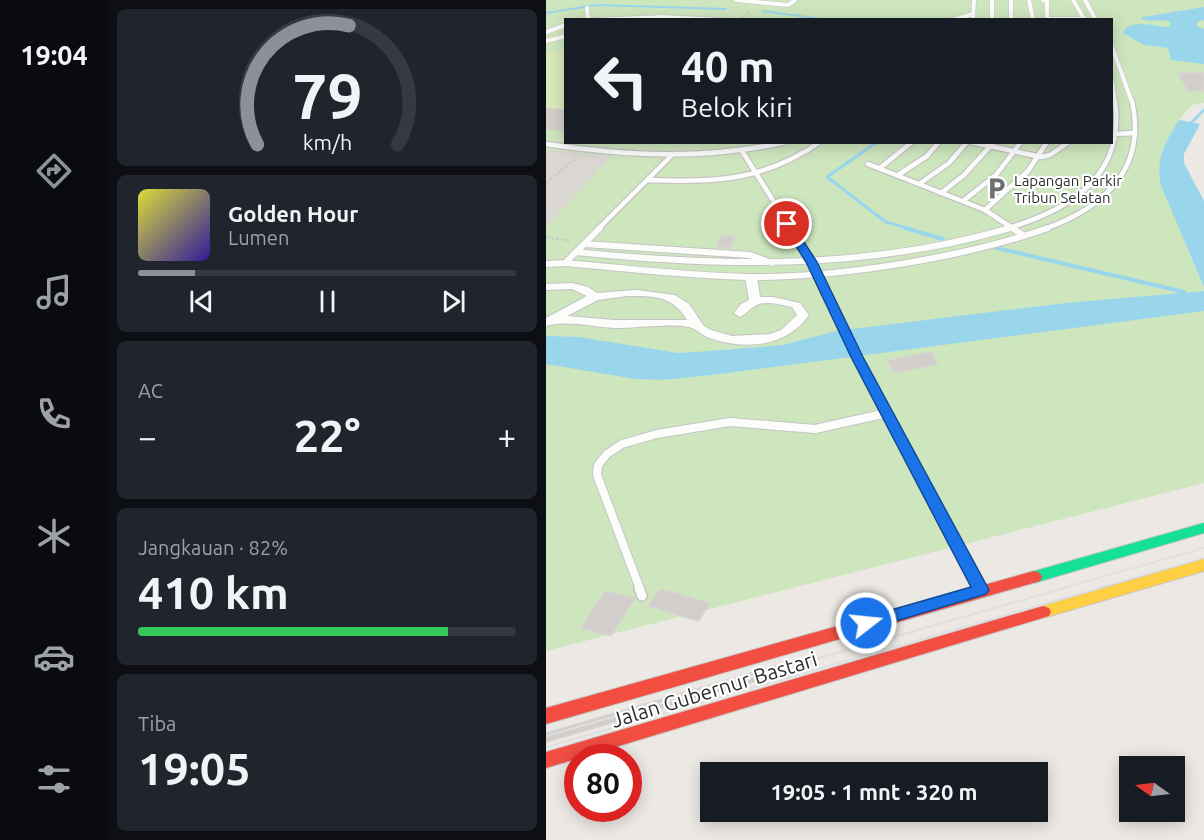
<!DOCTYPE html>
<html lang="id">
<head>
<meta charset="utf-8">
<style>
	body { margin:0; font-family:Ubuntu,sans-serif; background:#20242c; color:#f1f3f6; height:100vh; display:flex; flex-direction:column; font-size:22px; white-space:nowrap }
	* { box-sizing:border-box; margin:0 }
	p { font-size:20px; color:#9ea1a6 }
	.icon { flex:none; width:33px; height:33px; fill:none; stroke:currentColor; stroke-width:2; stroke-linecap:round; stroke-linejoin:round }
	.map { position:relative; flex:1; overflow:hidden }
	.panel { display:flex; flex-direction:column; gap:9px; padding:9px; background:#0d0f14; width:438px }
	.panel>* { flex:none }
	.hud { position:absolute; left:18px; top:18px; width:549px; height:126px; border-radius:0px; box-shadow:0 3px 15px #0003; background:#171b24; color:#f1f3f6; overflow:hidden }
	.needle { width:39px; rotate:284deg }
	.buttons { position:absolute; left:573px; top:756px; display:grid; gap:12px }
	.buttons a { display:grid; place-items:center; width:66px; height:66px; border-radius:0px; background:#171b24; box-shadow:0 3px 15px #0003; font-size:30px }
	.speed { position:absolute; left:18px; top:744px; display:flex; gap:12px; font-size:30px; font-weight:700; text-align:center }
	.speed>* { display:grid; place-content:center; width:78px; height:78px; border-radius:50%; background:#171b24; box-shadow:0 3px 15px #0003; line-height:1 }
	.speed .limit { border:9px solid #d22; background:#fff; color:#111 }
	.pin { position:absolute; display:grid; place-items:center; width:51px; height:51px; color:#fff; margin:-26px; border:3px solid #fff; border-radius:50%; box-shadow:0 2px 6px #0007 }
	.me { position:absolute; width:66px; margin:-33px; rotate:74deg; stroke-linejoin:round; filter:drop-shadow(0 0 4px #0008) }
	.turn { display:flex; align-items:center; gap:21px; height:126px; padding:0 18px; font-size:27px }
	.turn .icon { width:78px; height:78px; stroke-width:2.5 }
	.turn b { display:block; font-size:42px; line-height:51px }
	.big { font-size:45px; font-weight:600; line-height:1.1 }
	.panel .widget { flex:1; display:flex; flex-direction:column; justify-content:center; gap:9px; min-width:0; padding:0 21px; border-radius:9px; background:#20242c }
	.panel .dial { align-items:center; gap:0 }
	.dial svg { height:156px; overflow:visible; fill:none; stroke:#363941; stroke-width:7; stroke-linecap:round; text-anchor:middle }
	.dial text { fill:#f1f3f6; stroke:none }
	.song { display:flex; align-items:center; gap:18px }
	.cover { width:72px; height:72px; border-radius:9px; background:linear-gradient(135deg,hsl(60 70% 55%),hsl(250 70% 35%)) }
	.played { height:6px; border-radius:3px; background:linear-gradient(90deg,#8c9099 15%,#363941 15%) }
	.keys { display:flex; justify-content:space-around; direction:ltr }
	.heat { display:flex; justify-content:space-between; align-items:center; font-size:33px; direction:ltr }
	.charge { height:9px; border-radius:4px; background:linear-gradient(90deg,#34c759 82%,#363941 0) }
	.trip { position:absolute; left:154px; top:762px; width:348px; height:60px; border-radius:0px; background:#171b24; box-shadow:0 3px 15px #0003; font-weight:600; line-height:60px; text-align:center }
	main { display:flex; flex:1; min-height:0 }
	.dock { display:flex; flex-direction:column; width:108px; justify-content:space-around; align-items:center; background:#090b0e; color:#9ea1a6 }
	.dock .icon { width:42px; height:42px }
	.dock .on { color:#8c9099 }
	.dock b { font-size:27px; color:#f1f3f6 }
	.map>svg:first-child { display:block }
</style>
</head>
<body>
<main>
<nav class="dock">
<b>19:04</b>
<svg class="icon on" aria-label="directions" viewBox="0 0 24 24"><path d="M12 3l9 9-9 9-9-9zM9 14v-3h6M13 9l2 2-2 2"/></svg>
<svg class="icon" aria-label="music" viewBox="0 0 24 24"><path d="M9 18V5l10-2v13"/><circle cx="6" cy="18" r="3"/><circle cx="16" cy="16" r="3"/></svg>
<svg class="icon" aria-label="phone" viewBox="0 0 24 24"><path d="M5 4h4l2 5-3 2q2 4 5 5l2-3 5 2v4C11 20 4 13 5 4z"/></svg>
<svg class="icon" aria-label="climate" viewBox="0 0 24 24"><path d="M12 3v18M4 7l16 10M4 17L20 7"/></svg>
<svg class="icon" aria-label="car" viewBox="0 0 24 24"><path d="M5 17H2v-5l4-1 3-4h7l3 4 3 1v5h-3M9 17h6M6 11h13"/><circle cx="7" cy="17" r="2"/><circle cx="17" cy="17" r="2"/></svg>
<svg class="icon" aria-label="filters" viewBox="0 0 24 24"><path d="M4 7h16M4 17h16"/><circle cx="9" cy="7" r="2"/><circle cx="15" cy="17" r="2"/></svg>
</nav>
<section class="panel">
<div class="widget dial"><svg viewBox="0 0 100 80">
<path d="M14 69A42 42 0 1 1 86 69"/>
<path d="M14 69A42 42 0 0 1 61 8" stroke="#8c9099"/>
<text x="50" y="56" font-size="32" font-weight="700">79</text>
<text x="50" y="72" font-size="11">km/h</text>
</svg></div>
<div class="widget">
<div class="song"><i class="cover"></i><div><b>Golden Hour</b><p>Lumen</p></div></div>
<div class="played"></div>
<div class="keys"><svg class="icon" aria-label="previous" viewBox="0 0 24 24"><path d="M18 5L8 12l10 7zM5 5v14"/></svg><svg class="icon" aria-label="pause" viewBox="0 0 24 24"><path d="M8 5v14M16 5v14"/></svg><svg class="icon" aria-label="next" viewBox="0 0 24 24"><path d="M6 5l10 7-10 7zM19 5v14"/></svg></div>
</div>
<div class="widget"><p>AC</p>
<div class="heat"><a>−</a><b class="big">22°</b><a>+</a></div>
</div>
<div class="widget"><p>Jangkauan · 82%</p><b class="big">410 km</b><div class="charge"></div></div>
<div class="widget"><p>Tiba</p><b class="big">19:05</b></div>
</section>
<div class="map">
<svg width="658" height="840" viewBox="0 0 658 840">
	<rect width="100%" height="100%" fill="#ece8e4"/>
	<path fill="#cee6be" fill-rule="evenodd" d="M0,0h658v103l-12,2 -13,15 -18,66 43,101v196l-658,168zM20,20h546v122h-546z"/>
	<path fill="#d9eabb" d="M19,49v82l-19,-2v-75z"/>
	<path fill="#dad6d2" d="M4,150l61,6 -65,72v-75z"/>
	<path fill="#99d6ec" d="M658,7v13l-7,2v4l7,3v35l-33,-4 -3,-12 -24,-3 -21,-12c6,-16 34,-6 46,-6l2,-4c-8,-6 -20,0 -30,-4l2,-2z
		M633,120l21,4 -16,30v9l20,38v86l-43,-101c-6,-27 4,-43 18,-66z
		M658,291v20l-492,64 -50,5 -27,-1 -89,-15v-28l33,1 99,16 32,-2 73,-6 53,-14 230,-28z"/>
	<g fill="none" stroke-linecap="round" stroke-linejoin="round">
		<path stroke="#99d6ec" stroke-width="2" d="M217,11l65,9
			M0,13l51,-8 129,4"/>
		<path stroke="#99d6ec" stroke-width="3" d="M642,126l16,-16
			M331,142l-50,35 59,45 24,7"/>
		<path stroke="#99d6ec" stroke-width="4" d="M359,228l38,11
			M451,248l187,44"/>
	</g>
	<path fill="#d1cecb" stroke="#d7d4d0" stroke-width="1.5" d="M632,73h26v18h-16z
		M0,108l20,2v21l-20,-2z
		M175,236h14l-5,12 -14,-1z
		M385,352l7,12 -43,9 -8,-12z
		M114,589l50,14 -11,18 -51,-15z
		M59,591l30,7 -24,38 -30,-8z
		M242,662l3,9 -245,71v-9z"/>
	<g fill="none" stroke-linecap="round" stroke-linejoin="round">
		<defs>
			<path id="lane-far4" d="M190,0l52,5 7,-5
				M446,0v20
				M465,0v20
				M483,0l4,20
				M497,0l4,1v19
				M527,0l12,20
				M539,0l11,20
				M41,8l1,12
				M501,19h38
				M47,20l69,-3 61,3
				M407,20l20,-6
				M427,20l1,-20
				M0,32l20,-7
				M0,41l20,-5
				M566,47l20,55
				M566,82l3,20"/>
			<path id="lane-far3" d="M566,134l22,-1
				M425,142l70,15 9,-2 19,-13
				M0,144c81,12 159,16 240,-2
				M196,151l49,78
				M322,164l117,46 43,-39 19,-29
				M334,168l32,-26
				M352,175l29,-19 12,-14
				M101,180c66,3 117,1 173,-38
				M373,184l30,-21 18,-21
				M395,193l23,-18 30,-33
				M417,201l33,-26 25,-33
				M439,210l29,19
				M52,229l73,-73
				M459,229c65,-19 120,-52 110,-128
				M498,229c60,-21 103,-60 88,-128"/>
			<path id="lane-far2" d="M244,228l21,34 63,127
				M466,228l11,7
				M39,244l165,11 22,8
				M30,252c146,15 292,18 434,-24
				M19,263l35,-35
				M0,264l19,-1c61,5 121,13 182,14 90,1 216,-19 301,-49"/>
			<path id="lane-far1" d="M327,387l107,202
				M94,589l-43,-114 1,-10 9,-11 15,-10 35,-10 73,-12 85,7 72,-16"/>
			<path id="lane" d="M93,588l3,8"/>
			<path id="street" d="M205,274l6,3 3,20h13l27,6 9,12c-23,33 -65,35 -100,23 -7,-3 -14,-10 -20,-11 -24,-4 -50,1 -74,1 -23,-1 -47,-8 -69,-2v-8l41,-22 -15,-7 -26,1v-6l26,-1 16,4 9,6 39,-3 39,5 14,9 15,22 7,4 21,6 38,-2 11,-4 16,-15 -5,-8c-13,-3 -29,-8 -40,1 -5,3 -6,6 -12,9l-6,-4 7,-9 8,-4 -4,-23zM81,296c26,0 45,-1 60,24h-73l-47,-4 31,-16z"/>
			<path id="fast" d="M658,523v10l-170,50 -6,-2 -2,-4 2,-4z"/>
			<path id="slow" d="M658,559v12l-161,47 -6,-2 -2,-4 2,-4 6,-2z"/>
			<path id="jam" d="M488,571l6,2 2,4 -2,4 -494,143v-16z
				M497,606l6,2 2,4 -2,4 -503,152v-16z"/>
		</defs>
		<use href="#lane-far4" stroke="#c5c4c5" stroke-width="5"/>
		<use href="#lane-far3" stroke="#c5c4c5" stroke-width="7"/>
		<use href="#lane-far2" stroke="#c5c4c5" stroke-width="8"/>
		<use href="#lane-far1" stroke="#c5c4c5" stroke-width="10"/>
		<use href="#lane" stroke="#c5c4c5" stroke-width="12"/>
		<use href="#street" stroke="#c5c4c5" stroke-width="2"/>
		<use href="#fast" stroke="#c6c5c4" stroke-width="2"/>
		<use href="#slow" stroke="#c6c5c4" stroke-width="2"/>
		<use href="#jam" stroke="#c6c5c4" stroke-width="2"/>
		<path stroke="#c9c9c8" stroke-width="1.5" stroke-dasharray="2 1.5" stroke-linecap="butt" d="M194,20l10,-9"/>
		<path stroke="#c9c9c8" stroke-width="2" stroke-dasharray="3 2" stroke-linecap="butt" d="M0,183l29,-24
			M0,237l25,4"/>
		<use href="#lane-far4" stroke="#fcfcfb" stroke-width="4"/>
		<use href="#lane-far3" stroke="#fcfcfb" stroke-width="4.5"/>
		<use href="#lane-far2" stroke="#fcfcfb" stroke-width="6"/>
		<use href="#lane-far1" stroke="#fcfcfb" stroke-width="8"/>
		<use href="#lane" stroke="#fcfcfb" stroke-width="9"/>
		<use href="#street" fill="#fcfcfb" fill-rule="evenodd"/>
		<use href="#fast" fill="#16e098" fill-rule="evenodd"/>
		<use href="#slow" fill="#ffcf43" fill-rule="evenodd"/>
		<use href="#jam" fill="#f24e42" fill-rule="evenodd"/>
		<path stroke="#dfdfe1" stroke-width="1.5" d="M513,589l145,-41
			M549,589l109,-31"/>
		<path stroke="#dfdfe1" stroke-width="2" d="M0,736l519,-148
			M0,747l554,-159"/>
	</g>
	<path fill="#1a73e8" stroke="#114b97" stroke-width="1.5" d="M241,221l4,1 26,40 46,95 126,233 -3,4 -120,36 -6,-2 -2,-5 2,-4 111,-32 -120,-230 -45,-95 -24,-38z"/>
	<defs>
		<symbol id="parking-bare" viewBox="-9 -9 18 18"><path d="M-3.5-5.5H1a3.5 3.5 0 0 1 0 7H-1V5.5H-3.5ZM-1-3.4V-.6H.8a1.4 1.4 0 0 0 0-2.8Z" fill="#706f6e" stroke="#fff" stroke-width="2.5" paint-order="stroke"/></symbol>
	</defs>
	<g fill-rule="evenodd">
		<use href="#parking-bare" x="434" y="172" width="33" height="33"/>
	</g>
	<g text-anchor="middle" dominant-baseline="central" stroke-width="4.5" stroke-linejoin="round" paint-order="stroke">
		<g font-size="15" fill="#2e2e2e" stroke="#fff" text-anchor="start">
			<text x="468" y="180">Lapangan Parkir<tspan x="468" dy="17">Tribun Selatan</tspan></text>
		</g>
		<g font-size="21" fill="#2e2e2e" stroke="#fff">
			<text transform="translate(168 689) rotate(-17)">Jalan Gubernur Bastari</text>
		</g>
	</g>
</svg>
<div class="buttons">
<a><svg class="needle" viewBox="-14 -14 28 28"><path d="M0-13l5 13h-10z" fill="#e53935"/><path d="M0 13l5-13h-10z" fill="#9ea1a6"/></svg></a>
</div>
<div class="speed"><div class="limit">80</div></div>
<div class="pin" style="left:241px;top:224px;background:#d93025"><svg class="icon" aria-label="arrive" viewBox="0 0 24 24"><path d="M6 21V4h12l-3 4 3 4H6"/></svg></div>
<svg class="me" style="left:320px;top:623px" viewBox="-20 -20 40 40"><circle r="17" fill="#1a73e8" stroke="#fff" stroke-width="3"/><path d="M0-11L8 9 0 5-8 9z" fill="#fff"/></svg>
<div class="trip">19:05 · 1 mnt · 320 m</div>
<div class="hud">
<div class="turn"><svg class="icon" aria-label="left" viewBox="0 0 24 24"><path d="M17 20v-9H6M10 6l-5 5 5 5"/></svg><div><b>40 m</b>Belok kiri</div></div>
</div>
</div>
</main>
</body>
</html>
